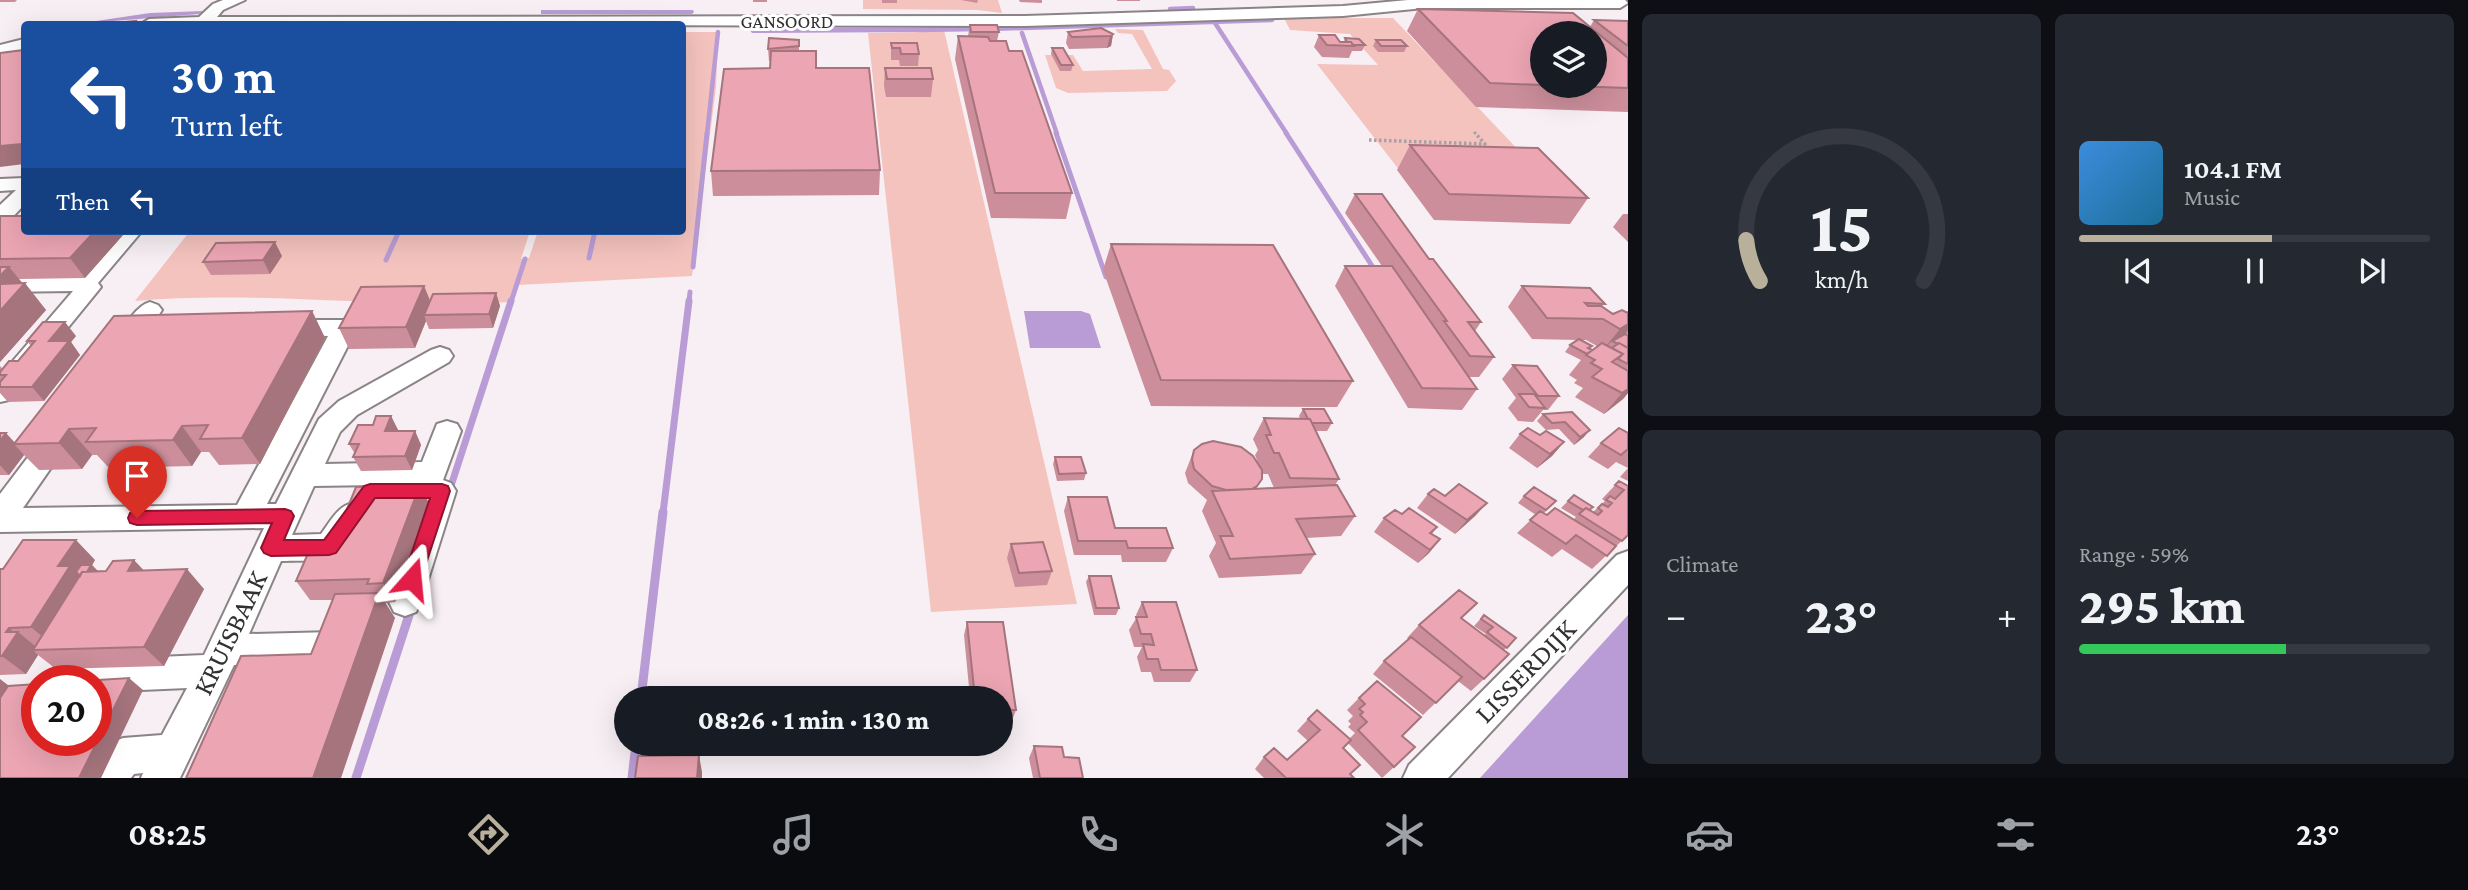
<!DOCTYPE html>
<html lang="en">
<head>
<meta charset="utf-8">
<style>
	body { margin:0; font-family:"Crimson Pro",serif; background:#242831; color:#f1f3f6; height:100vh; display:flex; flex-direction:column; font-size:26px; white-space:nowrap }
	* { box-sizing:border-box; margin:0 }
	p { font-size:23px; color:#9ea1a6 }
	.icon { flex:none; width:38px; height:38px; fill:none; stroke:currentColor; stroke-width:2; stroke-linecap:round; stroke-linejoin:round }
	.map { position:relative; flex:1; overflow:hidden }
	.sheet { display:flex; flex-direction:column; gap:14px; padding:14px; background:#0d0f14; width:840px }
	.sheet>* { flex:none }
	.banner { position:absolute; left:21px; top:21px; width:665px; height:214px; border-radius:7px; box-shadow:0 7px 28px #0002; background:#1a4fa0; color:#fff; overflow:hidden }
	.buttons { position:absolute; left:1530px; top:21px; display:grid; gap:14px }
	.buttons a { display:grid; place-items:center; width:77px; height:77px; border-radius:50%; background:#171b24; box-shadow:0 7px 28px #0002; font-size:35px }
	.speed { position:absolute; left:21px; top:665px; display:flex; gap:14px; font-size:35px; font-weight:700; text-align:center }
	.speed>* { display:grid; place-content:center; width:91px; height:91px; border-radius:50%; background:#171b24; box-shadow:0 7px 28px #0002; line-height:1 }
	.speed .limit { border:10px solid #d22; background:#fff; color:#111 }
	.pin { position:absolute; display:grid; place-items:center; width:60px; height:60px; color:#fff; margin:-72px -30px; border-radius:50% 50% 50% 0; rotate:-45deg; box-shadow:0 0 7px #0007 }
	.pin .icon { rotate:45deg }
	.me { position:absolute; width:77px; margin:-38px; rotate:18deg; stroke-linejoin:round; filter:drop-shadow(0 0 5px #0008) }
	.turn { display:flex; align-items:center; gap:24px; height:147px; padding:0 35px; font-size:32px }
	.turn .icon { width:91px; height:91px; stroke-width:2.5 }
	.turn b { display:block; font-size:49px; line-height:60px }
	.then { display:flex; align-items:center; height:66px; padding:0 35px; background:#0003; gap:14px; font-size:26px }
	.big { font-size:52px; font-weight:800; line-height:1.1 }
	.sheet .widget { flex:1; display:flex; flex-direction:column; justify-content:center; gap:10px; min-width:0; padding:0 24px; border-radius:10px; background:#242831 }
	.sheet .dial { align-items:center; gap:0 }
	.dial svg { height:182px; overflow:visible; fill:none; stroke:#363941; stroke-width:7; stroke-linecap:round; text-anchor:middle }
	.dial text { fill:#f1f3f6; stroke:none }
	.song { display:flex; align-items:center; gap:21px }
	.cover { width:84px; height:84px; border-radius:10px; background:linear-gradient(135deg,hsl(210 70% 55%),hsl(200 70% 35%)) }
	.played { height:7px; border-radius:4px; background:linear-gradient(90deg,#b9b09c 55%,#363941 55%) }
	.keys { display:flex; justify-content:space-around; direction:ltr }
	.heat { display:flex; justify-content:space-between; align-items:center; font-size:38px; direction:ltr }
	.charge { height:10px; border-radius:5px; background:linear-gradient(90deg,#34c759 59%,#363941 0) }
	.sheet .tiles { flex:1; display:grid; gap:14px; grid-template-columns:repeat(2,1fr) }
	.trip { position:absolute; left:614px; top:686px; width:399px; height:70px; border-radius:35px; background:#171b24; box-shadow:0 7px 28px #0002; font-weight:800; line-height:70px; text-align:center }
	.tab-bar { display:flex; height:112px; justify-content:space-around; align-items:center; background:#090b0e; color:#9ea1a6 }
	.tab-bar .icon { width:49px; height:49px }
	.tab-bar .current { color:#b9b09c }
	.tab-bar b { font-size:32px; color:#f1f3f6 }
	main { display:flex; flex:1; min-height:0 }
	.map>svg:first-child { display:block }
</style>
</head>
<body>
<main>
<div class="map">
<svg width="1628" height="778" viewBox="0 0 1628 778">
	<rect width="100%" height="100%" fill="#f7eff3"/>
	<path fill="#f4c3be" d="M863,0h135l4,13 -24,-3 -115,-1z
		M1284,18h109l150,158 -143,-5 -83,-107 61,1 -28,-31 -60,-4z
		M1115,29l28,1 20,39 6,1 7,11 -9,10 -99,2 -12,-5 -11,-33h28l10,16 69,-2 -20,-35 -14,-1z
		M919,30h25l133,574 -146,8 -63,-579 51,-1z
		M683,32h35l-2,55 -24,189 -175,9 -6,17c-125,7 -251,-12 -376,-1l55,-70h340l-9,28 8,-1 9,-27h144z"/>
	<path fill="#b99cd5" d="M541,10h152l1,2 -2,2h-151z
		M203,11l-4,3 -123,10 74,-11z
		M753,28h165l1,4 -167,1 -2,-3z
		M1024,311h57l9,3 11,34h-71z
		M1628,615v163h-148z"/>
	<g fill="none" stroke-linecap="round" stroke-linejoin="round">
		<path stroke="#b99cd5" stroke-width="4.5" d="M1170,9l23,-1
			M1215,23l72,111
			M990,29l282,-9
			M919,30l59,-1
			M1022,33l35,101
			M707,134l11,-102"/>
		<path stroke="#b99cd5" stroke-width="5" d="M1056,133l50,144
			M1286,133l90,139
			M589,258l6,-27
			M386,260l13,-29
			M693,267l14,-134
			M511,302l14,-43
			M689,302l1,-10"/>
		<path stroke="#b99cd5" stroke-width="7" d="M449,492l62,-191
			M663,513l26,-212"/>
		<path stroke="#b99cd5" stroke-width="9" d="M641,698l22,-186
			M356,778l56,-172
			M632,778l4,-34"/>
		<defs>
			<path id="minor" d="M223,0h22l-22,10 -6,7 808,-1 318,-10 65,-6h217l3,3 -8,5h-196l-81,8 -318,10 -884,-2 8,-5 50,-2 14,-13z
				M24,39v10l-24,6v-10z
				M24,178v27l-16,17 -8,1v-18l16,-15 -16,1v-12z
				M119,231h23l-44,52 3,4 -4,5 -88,108 -9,2v-26l73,-85 -73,1v-14l80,-2z
				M150,302l8,3 4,5 -26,39 -9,2 -9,-2 -3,-6c8,-14 20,-37 35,-41z
				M287,320h58l9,2 3,6 -90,176h9l43,-85 20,-18 92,-51 9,-3 9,3 4,6 -4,6 -92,53 -17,17 -15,32 97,-2 15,-38 10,-3 10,3 4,7 -18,49 8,3 5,8 -35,111 -5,10 -11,4 -11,-4 -5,-10 34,-100h-35l-10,-3 -5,-8 4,-6 -63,1 -22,49 29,-1c12,-16 21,-37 44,-29l4,8c-27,52 -35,47 -88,48l-32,73 84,-2 12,4 5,11 -5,11 -12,4 -99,3 -54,113h-39l2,-5 -9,1 -3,4h-39l18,-35 13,-5 39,-3 25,-47 -91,4v-11h-45l-1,-4 5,-11 12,-5 137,-6 60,-127 -264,4v-38l47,-62 10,-3 10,3 4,7 -48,69 214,-3 91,-169 -50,-2 -3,-6 3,-6z
				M1628,551v34l-180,193h-45l6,-13 208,-210z"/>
		</defs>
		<use href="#minor" stroke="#8b8487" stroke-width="4"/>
		<path stroke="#a7a1a5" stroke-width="2.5" stroke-dasharray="2.5 2.5" stroke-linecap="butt" d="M1474,132l2,2"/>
		<path stroke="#a7a1a5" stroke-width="3.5" stroke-dasharray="2.5 2.5" stroke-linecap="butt" d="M1369,140l116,4 -10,-11"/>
		<use href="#minor" fill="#fff" fill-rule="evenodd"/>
	</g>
	<path fill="#cb8e9a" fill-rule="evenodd" d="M0,0h17l-2,2h-15z
		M753,0h14v2h-14z
		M882,0h15v3h-15z
		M961,0h17l-1,3z
		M1019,0h23v3l-22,-1z
		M1117,0h23v1h-23z
		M1418,9l172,18 4,-7 34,1v91l-152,-5 -69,-76zM1542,33l52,53h-52z
		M970,25l29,7 -2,9 12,10 63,142 -6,26 -75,-1 -36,-159 3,-23h10z
		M1068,32l45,2 -2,12 -4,2 -38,1 -3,-6z
		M1319,35l21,7h4l1,-4 20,7 -3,6h-10l-3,7 -27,-1 -8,-10z
		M799,40v11l17,17 64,102 -1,25 -166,1 -2,-25 59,-103 1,-7h-2l-1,-12z
		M1376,40l31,6 -3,6h-26l-5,-6z
		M891,43l28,11 -1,12h-18l-1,-6h-8z
		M1052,48l21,17 -2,6h-11l-9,-17z
		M885,68l48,11 -2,18h-45l-2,-11z
		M1410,145l178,53 -18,26 -136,-4 -37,-50z
		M1355,194l74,65 52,63 -6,9 19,26 -15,20h-11l9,12 -15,21 -54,-2 -73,-122 10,-20h37l-37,-53z
		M1623,214h5v28l-15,-15z
		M0,216l123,19 -38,43 -66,1 27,31 -46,52z
		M1111,244l242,137 -16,26 -186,-1 -48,-136z
		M282,256l-12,18 -59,1 -8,-13z
		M424,286l6,14 66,-7 4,13 -7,22 -64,1 -3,-8 -11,27 -66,1 -10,-21z
		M1522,286l83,18 -3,2 11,8 15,-3v23l-2,1 2,1v57l-5,6 -19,15 -29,-17 8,-9 -9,-5 3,-3 -8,-5 12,-15 -16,-8 5,-7 8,-5 -46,-1 -24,-32zM1580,340h6l11,6 -5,4z
		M312,311l13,27 -65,126 -41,1 -10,-13h-8l-9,14 -83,2 -12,-13h-5l-10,14 -43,1 -15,-15 -15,20h-9v-42l15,10z
		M76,336l-5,6 9,13 -36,46 -36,1 -8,-9v-27l3,3 15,-8 13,-15 -4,-5z
		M1513,365l46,31 -11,14h-5l-10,12 -15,-1 -10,-13 8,-10 -14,-19z
		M1303,409l29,14 -5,8h-11l23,48 -4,6 20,31 -14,20 -35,2 9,16 -14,20 -82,4 -10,-22 7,-13 -14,-32 5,-11 -19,-17 -3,-10 9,-23 66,18 -5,-13 3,-5 -5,-11 11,-21 36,1 -1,-3zM1262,471l1,3h5l6,14 -18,1 6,-10z
		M1572,412l12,25 -10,8 -15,-16 -13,1 -9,-9 6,-7z
		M391,416l7,14v1h17l6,14 -9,25 -51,1 -8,-14 2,-3 -6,-10 24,-19z
		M1628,433v48l-8,-4 8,-9 -12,-6 -8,7 -20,-12 13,-14z
		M1520,434l44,8 -12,14 -15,12 -28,-20z
		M1055,457l31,16 -2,7 -27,1 -4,-17z
		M1619,481l9,5v49l-36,34 -30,-20 -10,8 -35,-24 19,-18 -18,-12 6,-7 25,12 -5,5 3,2 27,4 2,-2 -15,-9 13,-13 19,17 12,-11 -3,-2z
		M1428,494l17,2 42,7 -12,13 -20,18 -38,-26z
		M1068,497l47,31 58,20 -7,14h-44l-1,-7h-47l-10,-44z
		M430,505l-35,97 -10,1 10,15 -84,36 21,-54h-22l-14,-19 34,-30z
		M1402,514l35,13 -5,7 8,5 -11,14 -11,10 -44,-31 10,-14z
		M1011,544l41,27 -5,14 -32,2 -8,-29z
		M95,560l-3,5 6,7 46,-2 60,19 -40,77 -108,3 -18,-14 -12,19 -26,1v-106z
		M1089,576l30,32 -3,7h-22l-8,-33z
		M1142,602l55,68 -7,12h-36l-3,-10h-10l-4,-15 5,-10h-8l-5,-17 8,-13 -1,-2z
		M1484,615l32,23 -12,12 -20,29 -13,12 -13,-10 -35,34 -50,-41 11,-13 24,-22 -1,-1 12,-13 43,-6 22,16 2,-1 -12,-8z
		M967,622l49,88 -5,13 -10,-1v-24h-31l-6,-63z
		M1359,698l43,38 -8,31 -12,11 -34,-35 -5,6 7,26 4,3h-90l-9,-9 9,-12 23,3 21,-19 -11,-10 11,-12 41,20 6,-6 -7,-6 3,-3 -3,-3 5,-5 -6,-6z
		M1034,746l30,11 19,21h-50l-4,-20z"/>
	<path fill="#a5747d" d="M1113,34l-2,12 -4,2 3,-12z
		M24,140v24l-24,3v-21z
		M95,231h25l3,4 -38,43 -15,-20z
		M275,242l7,14 -12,18 -7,-14z
		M9,267l15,18 1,-2 21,27 -46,52v-86z
		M424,286l8,20 -8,9 2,6 -11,27 -9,-21z
		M496,293l4,13 -7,22 -4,-14z
		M312,311l13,27 -65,126 -18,-26z
		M65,322l11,14 -5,6 9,13 -36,46 -12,-14 17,-46z
		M1628,324v6l-7,9 -9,2 -9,9 17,-21z
		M1628,389v4l-5,6 -19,15 18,-21z
		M391,416l7,14 -6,15 -7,-14z
		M182,426l19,26 -9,14 -19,-26z
		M69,429l23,26 -10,14 -23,-26z
		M1590,430l-6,7 -10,8 6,-8z
		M415,431l6,14 -9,25 -7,-14z
		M6,433l10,11h-2l10,11 -15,20 -9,-10v-24z
		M1564,442l-12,14 -15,12 13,-14z
		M420,485l10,20 -35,97 -12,-19z
		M1487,503l-12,13 -20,18 12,-14z
		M1440,539l-11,14 -11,10 12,-13z
		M76,540l19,20 -3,5 6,6 -45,75 -22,-19 27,-61z
		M134,560l19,20 -25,-9z
		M187,569l17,20 -40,77 -20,-19z
		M379,593l16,25 -54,160h-28z
		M9,628l7,6 2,-2 22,18h-7l5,5 -12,19 -24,-18 4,-24z
		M129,678l14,12 -42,88h-22z
		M0,679l25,19 -25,41z
		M699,755l3,17v6h-5z"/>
	<path fill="#eca5b3" stroke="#a5747d" stroke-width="2" d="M1418,9l155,4 55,45v30l-57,-2h23v-53h-52v52l-52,-2z
		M1594,20l34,1v25z
		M136,21l-1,3h-30z
		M970,25h27l2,7h-28z
		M1101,28l12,6 -3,2 -38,1 -4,-5z
		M1319,35h16l5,7h11l3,4 -27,-1z
		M958,36l30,1 2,4h16l3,10h13l50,142h-77z
		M769,38l30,2v6l-31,3z
		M1345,38l14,1 6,6h-12l-2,-3h-4z
		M1376,40h25l6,6h-26z
		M891,43h26l2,11h-18l-1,-6h-8z
		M1052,48h11l10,17h-12z
		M24,50v90l-2,4 -22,2v-93z
		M771,51h45v17h53l11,102 -169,1 13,-102 46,-1z
		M885,68h46l2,11h-46z
		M1410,145l128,3 50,50 -139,-4z
		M1355,194h27l47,65h4l48,63h-13l26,35 -24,-1 -26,-35h3z
		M0,216h24v15h71l-25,27 -70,1z
		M275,242l-12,18 -60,2 13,-19z
		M1111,244l162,1 80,136 -192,-1z
		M1345,266h47l85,123 -55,-1z
		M0,267h9l-9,9z
		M25,283l-25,28v-27z
		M424,286l-18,41 -67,1 22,-41z
		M1522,286l68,2 15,16 -20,-1 3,3h13l12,8 9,-4 6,3v11l-8,5 -17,-10 -56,-1z
		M496,293l-7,21 -65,1 9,-21z
		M312,311l-70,127 -42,1 8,-14 -26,1 -9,14 -87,2 10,-14 -27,1 -10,14 -45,1 100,-128z
		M43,322h22l-16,19h20l-37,46h-32v-5l6,-7h-6v-3l9,-11h9l17,-20h-8z
		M1625,334l3,2v12l-9,-5 -1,1 -6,-3z
		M1579,339l13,7 -4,2 4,2 -5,4 -17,-9z
		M1602,343l21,11 -11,8 16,9v18l-6,4 -30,-16 10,-8 -11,-6 4,-3 -9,-5z
		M1619,343l9,5v16l-10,-5 5,-5 -11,-6z
		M1513,365l24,1 22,30h-21z
		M1519,394h15l11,14 -16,-1z
		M1303,409h21l8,14h-20l-2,-4h-2z
		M1572,412l18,18 -10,7 -15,-15 -13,1 -9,-9z
		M376,416h15l-6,15h30l-10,25 -52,1 6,-13h-10l9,-19h15z
		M1264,418l46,1 29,60 -49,-1 -11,-25h-5l-8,-18h5z
		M1528,428l12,7 6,-4 18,11 -14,12 -30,-20z
		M1619,428l9,5v16l-7,6 -20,-12z
		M0,433h6l-6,8z
		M1213,441l28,6 12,9 9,14v9l-5,7 -5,3 -26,1 -14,-4 -18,-17 -2,-10 2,-9 8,-6z
		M1055,457h26l5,16 -27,1z
		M1619,481l9,5v49l-6,6 -43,-27 7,-6 12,7 4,-4 -4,-3 4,-4 6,3 4,-4 -6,-3 4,-4 5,3 9,-9 -9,-5z
		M1459,484l28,19 -20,17 -39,-26 6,-5 11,7z
		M420,485l-37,98 -16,1 2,-5 -73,2 13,-30h21l26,-64z
		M1337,485l18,31 -59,3 19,35 -85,5 -10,-23h13l-21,-45z
		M1534,487l22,14 -10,9 -22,-14z
		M1574,495l19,12 -4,3 -3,-2 -3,2 -15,-9z
		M1068,497h39l8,31h51l7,20h-45l-2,-7h-48z
		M1409,508l28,19 -7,6 10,6 -10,11 -46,-32 11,-8 7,4z
		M1555,508l61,38 -9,10 -31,-21 -10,9 -36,-24 10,-9 7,4z
		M23,540h53l-18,26h12l-39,61 -22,1 -3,4h12l-16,24h-2v-87h3z
		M1043,542l9,29 -33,2 -8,-29z
		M134,560l-6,11 59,-2 -43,78 -111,3 49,-78 24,-1 7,-10z
		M81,565h10l-4,7h-5l-2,4 -4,-4z
		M1089,576h22l8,32h-23z
		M1459,590l18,13 -16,15 48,36 -25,25 -65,-54z
		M379,593l-66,185h-127l55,-122 70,-2 24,-60z
		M1142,602h34l21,68h-36l-3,-11h-11l-4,-15 11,1 -3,-11h-10l-5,-17h11z
		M1484,615l32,23 -9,10 -20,-16 6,-5 -12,-8z
		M967,622h36l13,88h-15v-12h-26z
		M1411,637l51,40 -26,26 -52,-42z
		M129,678l-50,100h-79v-80l8,-12 29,-2v56h59v-59h-14z
		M1377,681l44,36 -19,19 13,11 -21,20 -36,-37 9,-8 -7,-7 3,-3 -4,-3 6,-5 -6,-6z
		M1317,710l34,30 -8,8 17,17 -10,9 4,4h-68l-22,-21 10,-9 13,12 33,-30 -12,-11z
		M1034,746l28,1 2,10 15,1 4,20h-43z
		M699,755l-2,23h-62l3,-22z"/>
	<path fill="#e11d48" stroke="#92132f" stroke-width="2" d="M370,484h72l6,2 2,5 -31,94 -7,3 -7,-3 -2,-6 27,-81h-55l-39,55 -7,2 -58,1 -7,-3 -3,-5 11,-25 -135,2 -7,-2 -2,-5 2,-5 7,-2 148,-2 6,2 3,5 -10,24h40l40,-54z"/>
	<g text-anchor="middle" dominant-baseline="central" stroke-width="6" stroke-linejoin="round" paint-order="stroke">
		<g font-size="19" fill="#333032" stroke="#fefefe">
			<text x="787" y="21">GANSOORD</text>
		</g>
		<g font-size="28" fill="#333032" stroke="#fefefe">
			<text transform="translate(230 633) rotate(-64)">KRUISBAAK</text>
			<text transform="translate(1525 671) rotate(-46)">LISSERDIJK</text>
		</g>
	</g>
</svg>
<div class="buttons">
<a><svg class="icon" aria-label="layers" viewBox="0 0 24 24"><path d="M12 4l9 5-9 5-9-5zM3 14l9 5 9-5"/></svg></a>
</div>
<div class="speed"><div class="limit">20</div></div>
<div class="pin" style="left:137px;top:518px;background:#d93025"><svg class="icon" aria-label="arrive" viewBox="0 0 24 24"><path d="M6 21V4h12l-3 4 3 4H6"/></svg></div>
<svg class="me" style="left:412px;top:579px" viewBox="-20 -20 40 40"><path d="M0-17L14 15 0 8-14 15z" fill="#e11d48" stroke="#fff" stroke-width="4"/></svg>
<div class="trip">08:26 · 1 min · 130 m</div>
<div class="banner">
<div class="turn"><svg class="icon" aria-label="left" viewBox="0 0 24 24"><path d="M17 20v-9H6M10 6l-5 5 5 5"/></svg><div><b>30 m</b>Turn left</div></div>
<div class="then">Then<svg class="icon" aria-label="left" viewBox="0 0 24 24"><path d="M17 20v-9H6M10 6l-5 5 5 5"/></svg></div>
</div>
</div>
<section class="sheet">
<div class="tiles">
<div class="widget dial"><svg viewBox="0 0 100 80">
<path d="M14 69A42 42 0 1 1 86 69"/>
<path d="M14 69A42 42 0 0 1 8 51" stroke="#b9b09c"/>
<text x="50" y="56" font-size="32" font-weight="700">15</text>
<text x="50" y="72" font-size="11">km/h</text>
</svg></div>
<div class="widget">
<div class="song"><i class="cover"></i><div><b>104.1 FM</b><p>Music</p></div></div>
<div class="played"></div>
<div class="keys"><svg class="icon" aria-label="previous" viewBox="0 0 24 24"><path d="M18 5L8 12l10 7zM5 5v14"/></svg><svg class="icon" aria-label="pause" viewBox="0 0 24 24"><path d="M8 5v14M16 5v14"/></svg><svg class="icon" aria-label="next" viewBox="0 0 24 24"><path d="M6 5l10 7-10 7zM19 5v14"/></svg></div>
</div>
<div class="widget"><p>Climate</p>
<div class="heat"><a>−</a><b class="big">23°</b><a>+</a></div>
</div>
<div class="widget"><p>Range · 59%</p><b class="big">295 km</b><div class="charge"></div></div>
</div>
</section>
</main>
<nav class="tab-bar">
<b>08:25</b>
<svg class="icon current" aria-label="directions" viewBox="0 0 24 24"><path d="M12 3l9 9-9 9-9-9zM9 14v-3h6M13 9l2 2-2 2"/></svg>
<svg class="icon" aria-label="music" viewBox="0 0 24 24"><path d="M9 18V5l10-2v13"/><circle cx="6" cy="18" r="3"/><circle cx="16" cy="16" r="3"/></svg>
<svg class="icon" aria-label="phone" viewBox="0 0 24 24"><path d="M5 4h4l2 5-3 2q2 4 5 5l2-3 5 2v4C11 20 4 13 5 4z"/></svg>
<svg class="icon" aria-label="climate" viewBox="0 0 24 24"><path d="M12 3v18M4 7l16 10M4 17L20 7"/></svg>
<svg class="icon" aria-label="car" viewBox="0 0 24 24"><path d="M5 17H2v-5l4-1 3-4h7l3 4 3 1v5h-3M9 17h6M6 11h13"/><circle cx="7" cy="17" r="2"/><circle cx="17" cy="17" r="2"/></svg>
<svg class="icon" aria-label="filters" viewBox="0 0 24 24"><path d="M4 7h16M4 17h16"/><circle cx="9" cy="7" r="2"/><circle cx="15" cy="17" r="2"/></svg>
<b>23°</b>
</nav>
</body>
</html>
